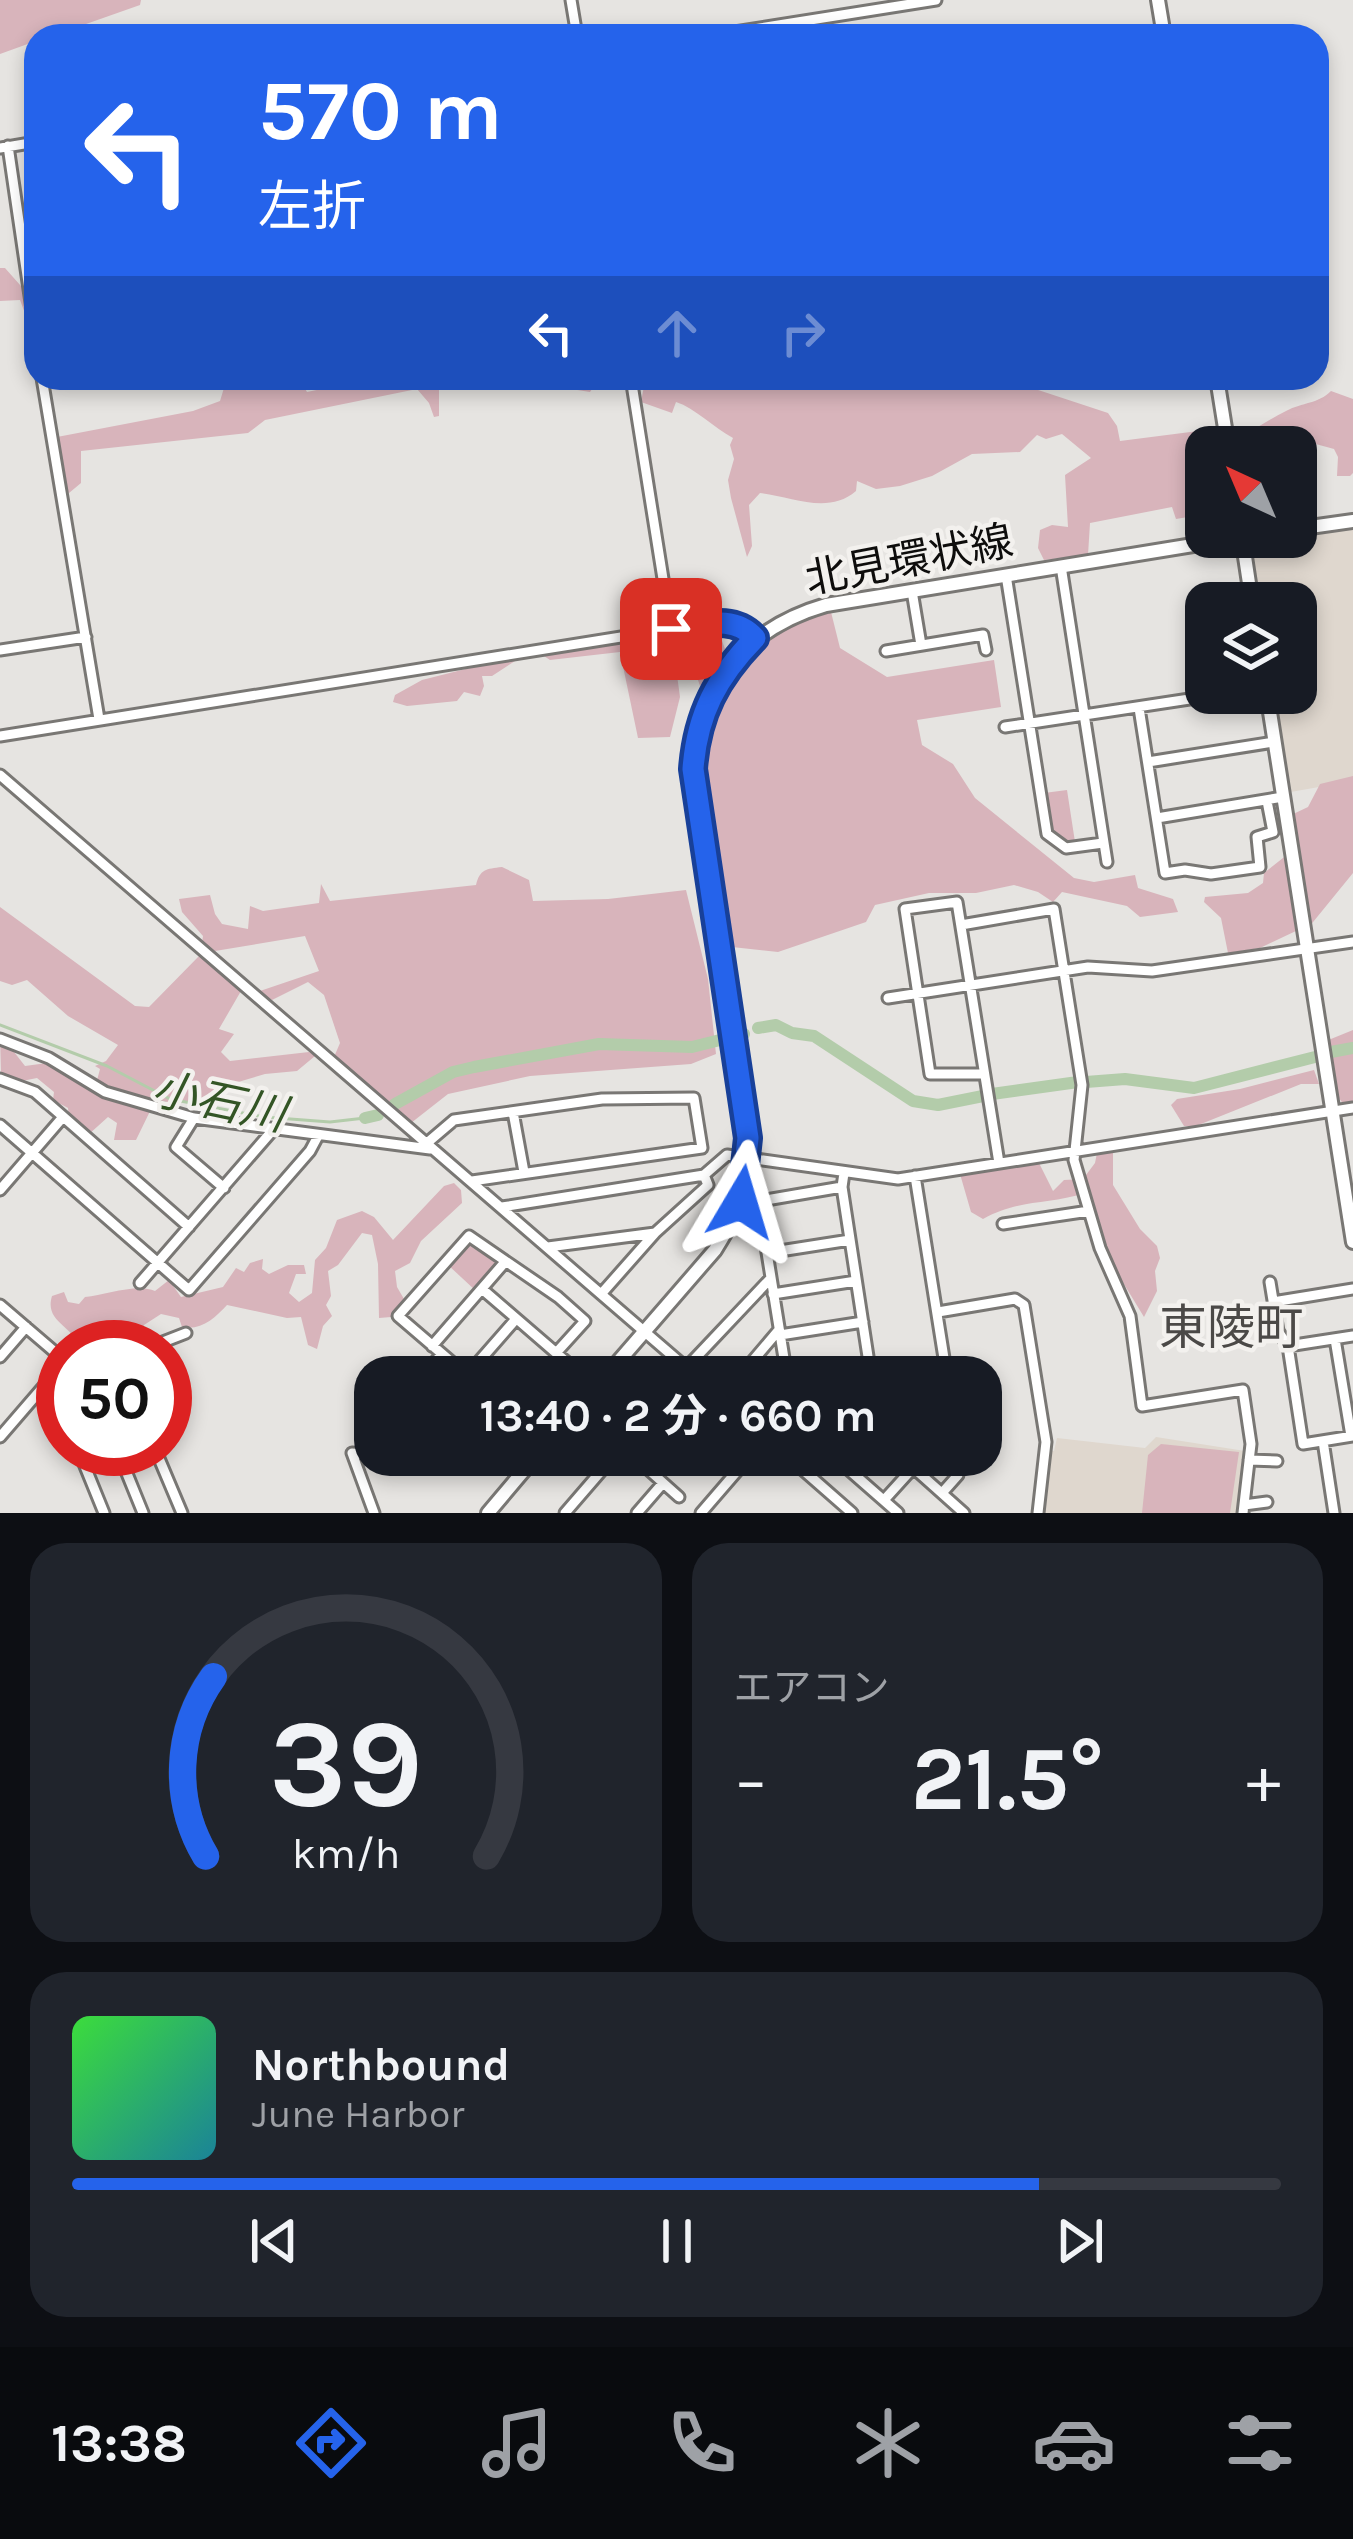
<!DOCTYPE html>
<html lang="ja">
<head>
<meta charset="utf-8">
<style>
	body { margin:0; font-family:Karla,"Noto Sans JP",sans-serif; background:#20242c; color:#f1f3f6; height:100vh; display:flex; flex-direction:column; font-size:45px; white-space:nowrap }
	* { box-sizing:border-box; margin:0 }
	p { font-size:39px; color:#9ea1a6 }
	.icon { flex:none; width:66px; height:66px; fill:none; stroke:currentColor; stroke-width:2; stroke-linecap:round; stroke-linejoin:round }
	.map { position:relative; height:1513px; overflow:hidden }
	.details { display:flex; flex-direction:column; gap:30px; padding:30px; background:#0d0f14; flex:1 }
	.details>* { flex:none }
	.top-card { position:absolute; left:24px; top:24px; width:1305px; height:366px; border-radius:36px; box-shadow:0 6px 18px #0003; background:#2563eb; color:#fff; overflow:hidden }
	.needle { width:78px; rotate:316deg }
	.tools { position:absolute; left:1185px; top:426px; display:grid; gap:24px }
	.tools a { display:grid; place-items:center; width:132px; height:132px; border-radius:24px; background:#171b24; box-shadow:0 6px 18px #0003; font-size:60px }
	.speed { position:absolute; left:36px; top:1320px; display:flex; gap:24px; font-size:60px; font-weight:700; text-align:center }
	.speed>* { display:grid; place-content:center; width:156px; height:156px; border-radius:50%; background:#171b24; box-shadow:0 6px 18px #0003; line-height:1 }
	.speed .limit { border:18px solid #d22; background:#fff; color:#111 }
	.pin { position:absolute; display:grid; place-items:center; width:102px; height:102px; color:#fff; margin:-51px; border-radius:24px; box-shadow:0 6px 18px #0006 }
	.me { position:absolute; width:132px; margin:-66px; rotate:7deg; stroke-linejoin:round; filter:drop-shadow(0 0 9px #0008) }
	.turn { display:flex; align-items:center; gap:42px; height:252px; padding:0 36px; font-size:54px }
	.turn .icon { width:156px; height:156px; stroke-width:2.5 }
	.turn b { display:block; font-size:84px; line-height:102px }
	.lanes { display:flex; align-items:center; height:114px; padding:0 36px; background:#0003; justify-content:center; gap:60px; direction:ltr }
	.lanes .off { opacity:.35 }
	.big { font-size:90px; font-weight:700; line-height:1.1 }
	.details .card { flex:1; display:flex; flex-direction:column; justify-content:center; gap:18px; min-width:0; padding:0 42px; border-radius:36px; background:#20242c }
	.details .dial { align-items:center; gap:0 }
	.dial svg { height:312px; overflow:visible; fill:none; stroke:#363941; stroke-width:7; stroke-linecap:round; text-anchor:middle }
	.dial text { fill:#f1f3f6; stroke:none }
	.song { display:flex; align-items:center; gap:36px }
	.cover { width:144px; height:144px; border-radius:18px; background:linear-gradient(135deg,hsl(120 70% 55%),hsl(190 70% 35%)) }
	.played { height:12px; border-radius:6px; background:linear-gradient(90deg,#2563eb 80%,#363941 80%) }
	.keys { display:flex; justify-content:space-around; direction:ltr }
	.heat { display:flex; justify-content:space-between; align-items:center; font-size:66px; direction:ltr }
	.details .tiles { flex:1; display:grid; gap:30px; grid-template-columns:1fr 1fr }
	.card:last-child { grid-column:span 2 }
	.trip { position:absolute; left:354px; top:1356px; width:648px; height:120px; border-radius:36px; background:#171b24; box-shadow:0 6px 18px #0003; font-weight:700; line-height:120px; text-align:center }
	.tabs { display:flex; height:192px; justify-content:space-around; align-items:center; background:#090b0e; color:#9ea1a6 }
	.tabs .icon { width:84px; height:84px }
	.tabs .on { color:#2563eb }
	.tabs b { font-size:54px; color:#f1f3f6 }
	.map>svg:first-child { display:block }
</style>
</head>
<body>
<div class="map">
<svg width="1353" height="1513" viewBox="0 0 1353 1513">
	<rect width="100%" height="100%" fill="#e6e4e1"/>
	<path fill="#dfd7ce" d="M1353,529v252l-68,12 -15,-100h26v-90h-40l-7,-45 11,-14z
		M1156,1437l89,14 -7,62h-197l7,-63 6,1 3,-13 88,10z"/>
	<path fill="#d8b4bb" d="M0,0h141l-1,5 -88,31h-16v5l-36,13z
		M20,193l16,41v82h-10l-6,-16 -20,1v-33h5l23,26 -11,-97z
		M227,378h72l8,14 67,-14h207l8,1 5,7 -4,6 -88,-14 -63,10v28l-5,1 -5,-14 -12,-14 -152,31 -17,13 -167,18v32l-12,10 -6,-5 -6,-51 136,-26 27,-10z
		M640,378h381l2,7 85,28 9,13 3,15 86,-11 14,-5 3,22h-17v16l-9,2 3,50 -24,4 -4,-12 -82,16 -2,32 -44,5 -6,-12 2,-18 12,-5 16,2 -3,-52 26,-17 -29,-24 -16,5 -9,-4 -17,17 -48,2 -40,22 -32,10 -24,3 -19,-8 -1,10c-28,24 -63,6 -96,2l-11,12 3,41 -5,11 -16,-59 -3,-18 6,-21 -4,-14 3,-7c-19,-10 -38,-30 -57,-36l-4,11 -31,-11 3,-16z
		M1331,391l22,8v74l-3,3h-13l1,-19 -4,-8 -22,-6 -8,-8 -6,9 -5,-7 -12,-5 -18,8 -18,1 -2,-6c15,-7 28,-17 43,-24 17,-9 32,-7 45,-20z
		M831,612l9,36 47,29 107,-17 7,47 -84,13 5,25 31,19 22,34 99,80 20,4 41,-7 3,13 35,11 5,13 -38,5 -13,-11 -65,-14 -9,10 -15,-10 -24,-7 -38,8h-47l-54,12 -9,17 -88,30 -46,-5 -31,-195 26,-69 25,-33 38,-27z
		M718,630l7,19 -25,37 -4,-12 -19,1 3,22 -10,40 -32,1 -18,-86 -70,8 -6,-4 123,-21 7,29 38,-3 3,-6 -6,-19z
		M513,657l2,4 -23,15h-10l2,10 -4,10 -16,-4 -7,9 -50,5 -14,-4 2,-7 27,-15z
		M1353,776v97l-44,54 -20,-111 19,-9 12,-23z
		M1067,790l8,52 -8,1 -17,-13 -6,-37z
		M1288,854l10,76 -38,18 -32,5 -7,-35 -17,-16 1,-5 43,-4 15,-10 1,-10z
		M502,867l27,13 4,21 75,-2 78,-9 22,89 8,75 -25,10 -161,12 -82,18 -37,29 -77,-66 6,-14 -16,-48 -16,-13 -36,18 -15,-8 62,-21 -14,-35 -90,15 -13,-8 1,-7 -21,-24 -3,-13 31,-4 5,19 7,10 26,5 2,-23 13,5 56,-8 2,-19 9,17 146,-16c4,-16 10,-16 26,-18z
		M0,907l135,99 14,1 51,-52 41,36 -22,38 15,5 -13,18 9,9 79,-9 6,4 -18,15 -32,3 -37,11 -13,18h-61l-18,37h-22l3,-17 -9,-6 -20,18 -19,-16 -1,-11 -15,-8 1,-8 -17,-14 -20,4 -16,-8 -1,-40 25,32 22,-3 48,25 5,-19 -5,-3 11,-5 12,-16 -50,-29 -41,-36 -15,5 -12,-4z
		M1353,1030v74l-9,1 -11,-15 -7,-49z
		M1314,1070l5,14h-18l-105,42h-12l-13,-21 6,-6 63,-10z
		M1113,1152v33l27,44 17,17 3,12 -5,13 2,20 -13,26 -42,-69 -17,-55c-38,12 -66,6 -102,26l-12,-7 -11,-38 79,-11 14,28 11,-11 19,-1 12,-16 2,-10z
		M454,1183l7,7 1,13 -41,38 -11,22 -15,8 2,16 7,12 -13,18 -12,1 -1,-54 -6,-29 -10,-2 -24,32 -10,6 3,25 -5,9 6,11 -9,10 -6,23 -9,-4 -7,-28 -14,1 -60,-13c-12,13 -26,26 -45,22l-3,-9 -18,-4 -17,11 -4,10 -11,6 -2,6h-48c-6,-22 -35,-25 -27,-51l12,-4 4,10 11,2 6,-7c21,-2 52,-14 70,-6l14,-11 12,17 42,-10 13,-19 8,4 6,-9 13,-4 -1,10 7,5 19,-9h16l2,9h-10l-7,19 10,9 13,-9 3,-33 11,-12 11,-28 25,-9 12,6 19,23 51,-54z
		M470,1242l27,19 -21,30 -29,-27z
		M1161,1444l78,8 -9,61h-88l6,-58z"/>
	<g fill="none" stroke-linecap="round" stroke-linejoin="round">
		<path stroke="#b3ccaa" stroke-width="3" d="M0,1025l107,41 63,33 94,18 66,5 35,-4"/>
		<path stroke="#b3ccaa" stroke-width="12" d="M758,1028l18,-3 16,8 22,3 99,65 25,4 45,-9
			M1331,1052l22,-4
			M1086,1082l39,-3 69,9 121,-31
			M992,1094l86,-12
			M395,1104l58,-32 21,-5 125,-23 93,3 52,-13
			M365,1118l13,-3"/>
		<defs>
			<path id="street" d="M571,0l6,36
				M709,36l227,-36
				M8,146l28,191
				M0,148l36,-6
				M42,378l57,341
				M631,378l40,251
				M1061,566l46,296
				M1006,575l41,259 19,14 37,-5
				M912,591l9,54
				M0,650l86,-13
				M886,651l97,-16 3,15
				M1139,708l26,165 20,-3 26,4 49,-7 -3,-30 16,-5 -6,-31
				M1005,727l224,-34
				M0,736l671,-107c29,-3 62,-16 84,9
				M1148,762l126,-20
				M0,775l697,602
				M1157,818l126,-21
				M961,925l93,-16 28,176 -8,75 26,88 30,68 12,90 101,-16 8,54 -8,69
				M888,998l200,-31 64,4 201,-29
				M0,1039l49,19 56,34 89,26 236,31
				M984,1074h-54l-25,-165 52,-7 42,261
				M0,1079l35,13 154,135
				M513,1112l11,60
				M194,1118l-18,29 48,41
				M0,1125l189,165 121,-139 8,-15
				M427,1143l27,-23 148,-21 92,-1 8,50 -230,33
				M915,1176l32,201
				M0,1190l63,-73
				M502,1207l202,-32 23,-20 171,24 455,-71
				M1003,1224l86,-13
				M548,1247l107,-14
				M767,1253l83,-13
				M1270,1282l8,49 10,15 15,98 50,-8
				M140,1283l132,-152
				M482,1289l102,88
				M602,1293l53,-60 53,-48 -4,-10
				M773,1294l83,-13
				M1273,1302l80,-13
				M0,1305l63,54
				M938,1312l77,-13 9,6 22,137 -8,71
				M780,1335l83,-13
				M1335,1339l16,97
				M432,1346l73,-84
				M1288,1346l65,-10
				M150,1347l36,-14
				M0,1357l26,-30
				M686,1368l85,-90
				M467,1375l49,-56
				M524,1375l2,2
				M786,1376l83,-13 -27,-176
				M421,1377l21,-23
				M469,1377l-71,-61 71,-80 89,61 27,24 -29,32
				M739,1377l39,-46
				M787,1377l-27,-168 6,-9 76,-13 2,-14
				M0,1437l63,-73
				M1323,1441l11,72
				M78,1449l26,64
				M117,1449l26,64
				M155,1449l27,64
				M377,1455l137,11
				M632,1455l47,42
				M786,1455l66,58
				M832,1455l66,58
				M899,1455l65,58
				M1249,1460l28,1
				M942,1493l16,-18 1,-20
				M884,1500l29,-32
				M1244,1505l23,-3
				M374,1513l-22,-60 23,2
				M565,1513l50,-58
				M637,1513l26,-30
				M701,1513l50,-58"/>
			<path id="secondary" d="M1158,0l6,36
				M1217,378l11,69
				M1296,529l57,-8
				M1242,537l10,66
				M1267,693l86,549
				M605,1377l110,-127c15,-24 28,-47 32,-75 7,-47 -7,-98 -14,-145 -9,-54 -17,-108 -25,-162 -6,-33 -15,-67 -15,-100 0,-83 57,-141 133,-163l416,-68
				M488,1513l49,-58"/>
		</defs>
		<use href="#street" stroke="#797774" stroke-width="15"/>
		<use href="#secondary" stroke="#797774" stroke-width="18"/>
		<use href="#street" stroke="#fff" stroke-width="9"/>
		<use href="#secondary" stroke="#fff" stroke-width="12"/>
	</g>
	<g fill="none" stroke-linecap="round" stroke-linejoin="round">
		<defs>
			<path id="route" d="M671,629c30,-3 62,-16 84,9 -38,39 -58,76 -62,131l55,369 -7,64"/>
		</defs>
		<use href="#route" stroke="#184099" stroke-width="30"/>
		<use href="#route" stroke="#2563eb" stroke-width="21"/>
	</g>
	<g text-anchor="middle" dominant-baseline="central" stroke-width="9" stroke-linejoin="round" paint-order="stroke">
		<g font-size="42" fill="#0e0d0c" stroke="#f3f1ee">
			<text transform="translate(909 560) rotate(-11)">北見環状線</text>
		</g>
		<g font-size="45" font-style="italic" fill="#335525" stroke="#f3f1ee">
			<text transform="translate(219 1102) rotate(12)">小石川</text>
		</g>
		<g font-size="48" fill="#4b4947" stroke="#f3f1ee">
			<text x="1231" y="1328">東陵町</text>
		</g>
	</g>
</svg>
<div class="tools">
<a><svg class="needle" viewBox="-14 -14 28 28"><path d="M0-13l5 13h-10z" fill="#e53935"/><path d="M0 13l5-13h-10z" fill="#9ea1a6"/></svg></a>
<a><svg class="icon" aria-label="layers" viewBox="0 0 24 24"><path d="M12 4l9 5-9 5-9-5zM3 14l9 5 9-5"/></svg></a>
</div>
<div class="speed"><div class="limit">50</div></div>
<div class="pin" style="left:671px;top:629px;background:#d93025"><svg class="icon" aria-label="arrive" viewBox="0 0 24 24"><path d="M6 21V4h12l-3 4 3 4H6"/></svg></div>
<svg class="me" style="left:741px;top:1202px" viewBox="-20 -20 40 40"><path d="M0-17L14 15 0 8-14 15z" fill="#2563eb" stroke="#fff" stroke-width="4"/></svg>
<div class="trip">13:40 · 2 分 · 660 m</div>
<div class="top-card">
<div class="turn"><svg class="icon" aria-label="left" viewBox="0 0 24 24"><path d="M17 20v-9H6M10 6l-5 5 5 5"/></svg><div><b>570 m</b>左折</div></div>
<div class="lanes"><svg class="icon" aria-label="left" viewBox="0 0 24 24"><path d="M17 20v-9H6M10 6l-5 5 5 5"/></svg><svg class="icon off" aria-label="ahead" viewBox="0 0 24 24"><path d="M12 20V5M6 11l6-6 6 6"/></svg><svg class="icon off" aria-label="right" viewBox="0 0 24 24"><path d="M7 20v-9h11M14 6l5 5-5 5"/></svg></div>
</div>
</div>
<section class="details">
<div class="tiles">
<div class="card dial"><svg viewBox="0 0 100 80">
<path d="M14 69A42 42 0 1 1 86 69"/>
<path d="M14 69A42 42 0 0 1 16 23" stroke="#2563eb"/>
<text x="50" y="56" font-size="32" font-weight="700">39</text>
<text x="50" y="72" font-size="11">km/h</text>
</svg></div>
<div class="card"><p>エアコン</p>
<div class="heat"><a>−</a><b class="big">21.5°</b><a>+</a></div>
</div>
<div class="card">
<div class="song"><i class="cover"></i><div><b>Northbound</b><p>June Harbor</p></div></div>
<div class="played"></div>
<div class="keys"><svg class="icon" aria-label="previous" viewBox="0 0 24 24"><path d="M18 5L8 12l10 7zM5 5v14"/></svg><svg class="icon" aria-label="pause" viewBox="0 0 24 24"><path d="M8 5v14M16 5v14"/></svg><svg class="icon" aria-label="next" viewBox="0 0 24 24"><path d="M6 5l10 7-10 7zM19 5v14"/></svg></div>
</div>
</div>
</section>
<nav class="tabs">
<b>13:38</b>
<svg class="icon on" aria-label="directions" viewBox="0 0 24 24"><path d="M12 3l9 9-9 9-9-9zM9 14v-3h6M13 9l2 2-2 2"/></svg>
<svg class="icon" aria-label="music" viewBox="0 0 24 24"><path d="M9 18V5l10-2v13"/><circle cx="6" cy="18" r="3"/><circle cx="16" cy="16" r="3"/></svg>
<svg class="icon" aria-label="phone" viewBox="0 0 24 24"><path d="M5 4h4l2 5-3 2q2 4 5 5l2-3 5 2v4C11 20 4 13 5 4z"/></svg>
<svg class="icon" aria-label="climate" viewBox="0 0 24 24"><path d="M12 3v18M4 7l16 10M4 17L20 7"/></svg>
<svg class="icon" aria-label="car" viewBox="0 0 24 24"><path d="M5 17H2v-5l4-1 3-4h7l3 4 3 1v5h-3M9 17h6M6 11h13"/><circle cx="7" cy="17" r="2"/><circle cx="17" cy="17" r="2"/></svg>
<svg class="icon" aria-label="filters" viewBox="0 0 24 24"><path d="M4 7h16M4 17h16"/><circle cx="9" cy="7" r="2"/><circle cx="15" cy="17" r="2"/></svg>
</nav>
</body>
</html>
